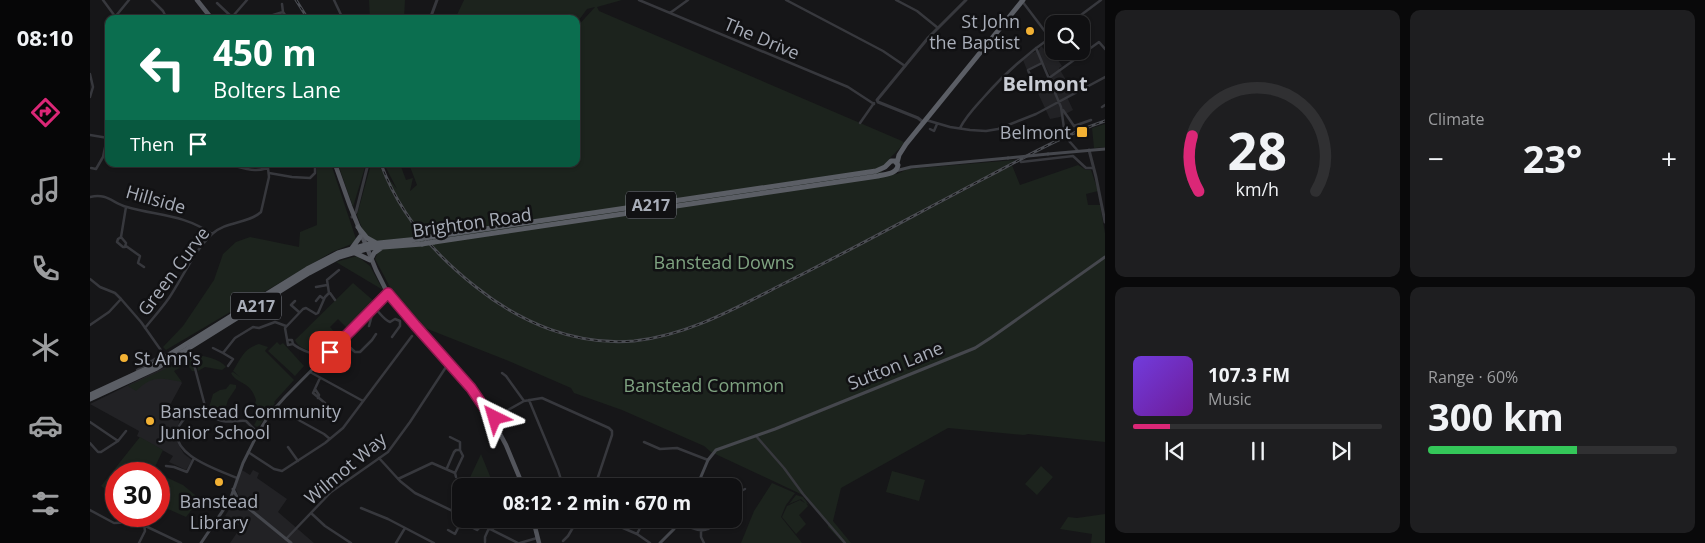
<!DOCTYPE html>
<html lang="en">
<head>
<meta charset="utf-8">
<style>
	body { margin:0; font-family:"Open Sans",sans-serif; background:#1e1e20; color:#f1f3f6; height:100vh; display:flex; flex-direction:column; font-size:19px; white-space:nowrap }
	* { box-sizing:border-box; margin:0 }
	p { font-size:16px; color:#9c9d9f }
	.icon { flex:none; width:28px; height:28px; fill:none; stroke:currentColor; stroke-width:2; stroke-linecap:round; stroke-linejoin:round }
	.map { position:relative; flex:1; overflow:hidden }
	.sheet { display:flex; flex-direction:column; gap:10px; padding:10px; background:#09090a; width:600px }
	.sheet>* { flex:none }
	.hud { position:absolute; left:15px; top:15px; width:475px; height:152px; border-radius:10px; box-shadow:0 1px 4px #0004,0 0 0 1px #303032; background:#0b6e4f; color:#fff; overflow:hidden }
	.tools { position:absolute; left:955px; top:15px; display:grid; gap:10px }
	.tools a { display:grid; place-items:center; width:45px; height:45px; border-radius:10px; background:#101012; box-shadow:0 1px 4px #0004,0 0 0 1px #303032; font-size:25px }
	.speed { position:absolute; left:15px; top:462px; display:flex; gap:10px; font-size:25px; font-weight:700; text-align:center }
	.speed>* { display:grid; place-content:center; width:65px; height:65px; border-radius:50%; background:#101012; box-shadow:0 1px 4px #0004,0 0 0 1px #303032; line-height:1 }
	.speed .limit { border:8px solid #d22; background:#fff; color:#111 }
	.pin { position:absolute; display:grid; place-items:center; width:42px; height:42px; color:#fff; margin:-21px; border-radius:10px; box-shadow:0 2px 8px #0006 }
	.me { position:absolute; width:55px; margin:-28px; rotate:320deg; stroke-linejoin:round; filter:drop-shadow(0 0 4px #0008) }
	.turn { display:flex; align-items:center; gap:18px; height:105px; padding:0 25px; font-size:22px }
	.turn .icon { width:65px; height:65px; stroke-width:2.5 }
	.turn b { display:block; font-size:35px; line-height:42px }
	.then { display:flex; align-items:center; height:48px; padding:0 25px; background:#0003; gap:10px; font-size:19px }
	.big { font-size:38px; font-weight:700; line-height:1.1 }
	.sheet .card { flex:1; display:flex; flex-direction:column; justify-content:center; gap:8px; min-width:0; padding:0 18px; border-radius:10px; background:#1e1e20 }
	.sheet .dial { align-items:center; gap:0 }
	.dial svg { height:130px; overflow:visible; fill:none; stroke:#303032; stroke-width:7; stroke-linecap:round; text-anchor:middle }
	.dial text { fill:#f1f3f6; stroke:none }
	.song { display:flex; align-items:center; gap:15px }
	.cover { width:60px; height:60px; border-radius:8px; background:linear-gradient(135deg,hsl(260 70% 55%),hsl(280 70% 35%)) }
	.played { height:5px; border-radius:2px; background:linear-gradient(90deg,#db2777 15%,#303032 15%) }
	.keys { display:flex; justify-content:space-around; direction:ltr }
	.heat { display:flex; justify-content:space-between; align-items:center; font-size:28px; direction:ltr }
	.charge { height:8px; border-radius:4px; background:linear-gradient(90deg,#34c759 60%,#303032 0) }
	.sheet .tiles { flex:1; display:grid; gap:10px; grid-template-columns:repeat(2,1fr) }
	.trip { position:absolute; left:362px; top:478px; width:290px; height:50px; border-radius:10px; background:#101012; box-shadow:0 1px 4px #0004,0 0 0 1px #303032; font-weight:700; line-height:50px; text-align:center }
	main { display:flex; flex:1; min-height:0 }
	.tab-bar { display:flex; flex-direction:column; width:90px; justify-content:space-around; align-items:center; background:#060607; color:#9c9d9f }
	.tab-bar .icon { width:35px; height:35px }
	.tab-bar .active { color:#db2777 }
	.tab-bar b { font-size:22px; color:#f1f3f6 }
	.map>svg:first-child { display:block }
</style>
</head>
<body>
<main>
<nav class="tab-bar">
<b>08:10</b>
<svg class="icon active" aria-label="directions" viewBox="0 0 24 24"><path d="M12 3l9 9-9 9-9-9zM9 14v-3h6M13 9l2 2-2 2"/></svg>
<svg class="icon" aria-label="music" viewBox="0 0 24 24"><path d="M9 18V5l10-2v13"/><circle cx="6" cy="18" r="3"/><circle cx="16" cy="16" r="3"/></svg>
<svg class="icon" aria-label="phone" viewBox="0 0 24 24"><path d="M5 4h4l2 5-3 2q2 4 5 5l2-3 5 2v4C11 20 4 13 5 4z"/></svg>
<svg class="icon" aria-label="climate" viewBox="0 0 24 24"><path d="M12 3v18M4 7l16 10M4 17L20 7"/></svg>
<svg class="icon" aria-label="car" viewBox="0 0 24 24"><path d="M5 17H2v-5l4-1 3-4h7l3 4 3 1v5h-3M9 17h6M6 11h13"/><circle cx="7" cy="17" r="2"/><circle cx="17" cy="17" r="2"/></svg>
<svg class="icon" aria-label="filters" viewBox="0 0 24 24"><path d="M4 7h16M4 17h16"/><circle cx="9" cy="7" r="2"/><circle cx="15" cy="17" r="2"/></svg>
</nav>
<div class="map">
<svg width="1015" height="543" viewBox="0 0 1015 543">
	<rect width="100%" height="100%" fill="#161618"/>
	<path fill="#222225" d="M951,46l9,9 3,-2 9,13 -3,2 15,26 -7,3 6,13 -13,7 -10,2 -13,-28 16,-8 -1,-4 -9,-17 -16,8 -4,-10 9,-7 7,-3z
		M79,365l13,18 -12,22 3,3 -2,6 9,6 -4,11 1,11 7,12 8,6 -6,10 -17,-8 4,-6 -36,-20 2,-5 -49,-27z
		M152,470l8,5 3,-5 6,3 -2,5 30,21 -9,13 36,31h-84l11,-16 -16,-11 5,-8 7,-4 3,-5 -5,-12z"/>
	<path fill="#1c231d" d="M279,0h36l-1,19h-34z
		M374,0h158l-25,7 2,4 303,130 2,2c-9,12 -21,18 -23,33l16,-2 11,-5 107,-9 -4,3 9,22 58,-20 8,5h5l7,21 -12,3 2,11h12l5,28v209l-77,-8 -4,1 -76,-7 -107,60 -8,33 18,22h-8l-15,-16v-3l-23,-28 -94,-44 -7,-6 -82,-36 -48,-17 -3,-5 -60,-26 -91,-36 -23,-26 -22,-41 3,-7 -15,-21 -6,-16 14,-51h6l20,25 -13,-25h16l6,16 7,-2 -3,13 7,-6 -8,-21h167v-136l19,-21 -8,2 -11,15v-5h-121z
		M1015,124v23l-11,1 -2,-20z
		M227,164h14l25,75 -2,4 -22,9 -166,98 -3,-3 20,-21 31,-46 9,-26 13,-12 14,-5 49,10 1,-15 17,-7z
		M248,164h28l-13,43z
		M267,256l13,10 13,24 -47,-28z
		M263,283l22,19 -27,27 -10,-10 -8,8 10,11 -18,18c-10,-7 -22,-5 -27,-16z
		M187,342l3,3 3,-2 21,23 -9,10 -27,-25z
		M169,344l9,3 -3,4 29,29 -20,22 1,1 -15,22 -3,2 -3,-2 9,-16 -8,-5 1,-4c-6,-20 -19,-15 -25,-27l2,-1 7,5 -7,-6c8,-13 11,-23 26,-27z
		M101,351l6,20h-5l-5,-7 -13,7 8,11c-22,-4 -29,-7 -46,9l-8,-5 37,-17z
		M108,355c9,2 22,4 28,12l-4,3 -17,-3 -7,4 -2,-10z
		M140,384l6,1v3l-8,12 -3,10 9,7 -3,4c-10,-1 -17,-4 -22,-13l4,-14 7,-4 6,-1z
		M50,437l23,13 -10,21 4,3h-41v22l-15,-10z
		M391,454l13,32h-28z
		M951,466l12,11 -16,18 -12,-11z
		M802,471l33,9 -6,21 -33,-9z
		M69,474l24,11 17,14 -14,18 -27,-12z
		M682,483l23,10 -9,12 -5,12 21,26h-61l13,-32z
		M706,495l7,2 6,8 -3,-2 2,3 -9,9 7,9 -10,10 -14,-17 5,-11 13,-6 5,3 -4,-4 -12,5z
		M1015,514v29h-14l1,-9 -32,-5 8,-12 9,1z"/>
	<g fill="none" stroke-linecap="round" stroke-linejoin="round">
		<path stroke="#37383d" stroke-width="2.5" d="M13,0l14,19
			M62,0l11,11 4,8
			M244,0l9,19
			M549,0l209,87 26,17
			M696,0l97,51 22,15
			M806,0l21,11 21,17
			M932,1l28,37
			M127,3l17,16
			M192,4l1,8 5,7
			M580,13l18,-13
			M183,15l10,-3
			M143,16l14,-16
			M25,17l14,-17
			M979,24l32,-24
			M946,48l25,59 3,21
			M0,74l3,13 -3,10
			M959,78l50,-36 6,7
			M946,91l-8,-21 14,-7
			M1012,107l3,-2
			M973,110l11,16 17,-6
			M836,120l24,7 20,3 16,1 12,-2 38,-15 69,-37
			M770,123l14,-20
			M870,128c6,-12 15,-21 24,-31 21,-24 44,-44 70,-62
			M840,129l4,2 3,-7
			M0,135l18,3
			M980,142l8,9
			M931,162l52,-6 13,12h7
			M137,164c14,3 33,12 45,0
			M1,168l5,1 7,-12 4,-19
			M179,173l23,4 18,1 5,-5v-9
			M0,197c18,-4 22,6 37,10 31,9 56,7 85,27
			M31,237l5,-30
			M31,237l5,6 -1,4h-2l-6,-5 1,-3z
			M36,246l14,10 -2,7 6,4
			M0,279l10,8 15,6 6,6 20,23 24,34
			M226,287l11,-2
			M240,293l5,7
			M205,301l-4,4 8,7
			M226,301l4,-5 4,3
			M284,307c5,5 10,13 16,15l5,-3 5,2v5l-8,11
			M0,325l19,-13 12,-13
			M279,326l3,-11 5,-5
			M55,328c8,-10 17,-20 24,-30 14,-21 25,-47 43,-64 14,-13 36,-10 49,-22l8,-35 -1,-9
			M198,340h4l1,4
			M252,340l13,12h5l12,-12 4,-6
			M123,348l10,5 12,-15 18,-11 6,1 16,-6 11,4
			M133,353l10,6 -5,7
			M102,357l13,49 -1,6
			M233,359c-10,-7 -21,-7 -30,-15l-5,1 -3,-17 18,-19 3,-1 10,6 2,-1 7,-16 4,-4 -2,-13 12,-10
			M47,370l26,-16
			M220,372l53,29
			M412,373l4,3 18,25
			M230,378l-7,15 12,10
			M225,389l4,6 -1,3
			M439,400l29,70 5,16
			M185,407l49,27 6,5
			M402,419l32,-18 18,-3 67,30 3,3v4l-17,51
			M0,422l28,19
			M666,436l28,32 19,26 42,49
			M360,437l10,5v8
			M554,442l16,7 17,-1 31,12
			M0,443l8,9h3l17,-11 8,-10
			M198,447l10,14
			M158,452l26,17 8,2 43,-28 18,-15 69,-92
			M289,458l21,23 15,12 46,22
			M76,466l8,1 13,5 7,-14
			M357,468l7,-16 2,-2h4l3,6 -8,17 1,4
			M147,478c-18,-8 -71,-24 -58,-52 4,-7 11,-13 19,-14 10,-1 15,7 25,9 7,2 15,-1 23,0l12,12
			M308,479l34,-16 23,10
			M545,482l11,4
			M644,499l5,-7 6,-3
			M271,508l27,11 46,24
			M0,510l24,13 23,-1 44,21
			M221,513l14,13 26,17
			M373,519l-2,3 16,8 5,-5
			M380,519l48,24
			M525,519l-1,3 2,3 21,9 13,9
			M639,519l7,6
			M589,522c7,4 21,11 29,7 5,-2 7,-8 13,-10
			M358,530l7,4 6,-12
			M402,530l7,-11
			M611,530v7l3,6
			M547,534l6,-12
			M196,539l45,-47 57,-40 22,-30 38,-58
			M473,541l5,-5 10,-17
			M395,542v-5l4,-9
			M49,543l6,-12 -1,-7
			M306,543l9,-15
			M430,543l17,-5"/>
		<path stroke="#37383d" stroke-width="3" d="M340,19l7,-19
			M833,122l-5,-4 -40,-16 -1,-2 51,-62 38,-38
			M999,150l7,27 9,45
			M262,217l4,-5 12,-48"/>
		<path stroke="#45474d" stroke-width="3" d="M958,154l57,-5
			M805,171l16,-4 97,-9
			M607,486l11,-26 8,-10 59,-21 200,-81 17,-11 113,-80
			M143,489l5,10 4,4 49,40
			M136,506l10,-4 6,1
			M111,543l29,-43 13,-37 15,-30 11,-18 16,-18 103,-104
			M570,543l14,-14 7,-10"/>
		<path stroke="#53555c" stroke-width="4.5" d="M107,0l15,19
			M245,164l15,42 26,64 10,20 29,35 59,67 18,27 14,26 17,41
			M443,519l6,24"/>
		<path stroke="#5b5e65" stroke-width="5" d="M807,163l2,-8 7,-11 117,-144
			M268,227l9,11 9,5
			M341,237l445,-66 9,-4 6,-6h4l3,4c-1,9 -12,9 -20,11l-444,66
			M262,248l8,-11
			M263,252l17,8
			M282,257l2,-4 7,-5
			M0,395l56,-26 161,-100 31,-16 31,-9 50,-5
			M0,399l67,-31 152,-95 30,-16 31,-9 52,-4"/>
		<defs>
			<path id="rail" d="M206,0l12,19
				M291,164c18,49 54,91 95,123 45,36 100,59 158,54 54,-6 100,-32 147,-56 70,-35 139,-73 208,-109 38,-20 75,-41 116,-55"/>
		</defs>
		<use href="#rail" stroke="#4a4c52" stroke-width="3"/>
		<use href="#rail" stroke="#111113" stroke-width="1" stroke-dasharray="4" stroke-linecap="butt"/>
		<path stroke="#37383d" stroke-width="2.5" d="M974,128l6,14"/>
		<path stroke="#45474d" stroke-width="3" d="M918,158l40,-4"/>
		<path stroke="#5b5e65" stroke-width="5" d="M329,239l12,-2
			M332,244l12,-2"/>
	</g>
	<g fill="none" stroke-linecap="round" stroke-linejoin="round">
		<defs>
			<path id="route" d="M240,352l58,-59 27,32 56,63 21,31 3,-1"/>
		</defs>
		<use href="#route" stroke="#8e194d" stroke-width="12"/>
		<use href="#route" stroke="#db2777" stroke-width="9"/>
	</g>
	<g fill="#f2b134" stroke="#111113" stroke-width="2">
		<circle cx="940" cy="31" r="5"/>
		<rect x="986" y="126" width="12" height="12" rx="2.5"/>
		<circle cx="34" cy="358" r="5"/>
		<circle cx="60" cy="421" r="5"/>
		<circle cx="129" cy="482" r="5"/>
	</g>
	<g text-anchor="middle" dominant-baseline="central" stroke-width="5" stroke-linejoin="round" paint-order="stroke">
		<g fill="#111113" stroke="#7b7e86" stroke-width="1">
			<rect x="536" y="191.5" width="50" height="27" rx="4"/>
			<rect x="141" y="292.5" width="50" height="27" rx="4"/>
		</g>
		<g font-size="16" font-weight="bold" fill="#a8adb8">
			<text x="561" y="205">A217</text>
			<text x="166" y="306">A217</text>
		</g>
		<g font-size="18" fill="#a8adb8" stroke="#111113" text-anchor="end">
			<text x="930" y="21">St John<tspan x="930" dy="21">the Baptist</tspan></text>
			<text x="981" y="132">Belmont</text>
			<text x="44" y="358" text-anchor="start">St Ann's</text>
			<text x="70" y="411" text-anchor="start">Banstead Community<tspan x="70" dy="21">Junior School</tspan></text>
			<text x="129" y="501" text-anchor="middle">Banstead<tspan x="129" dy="21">Library</tspan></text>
		</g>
		<g font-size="18" fill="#a8adb8" stroke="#111113">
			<text transform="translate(672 38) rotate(23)">The Drive</text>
			<text transform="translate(66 199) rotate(16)">Hillside</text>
			<text transform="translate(382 222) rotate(-8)">Brighton Road</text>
			<text transform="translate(83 271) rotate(-53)">Green Curve</text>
			<text transform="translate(805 365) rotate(-22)">Sutton Lane</text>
			<text transform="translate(255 468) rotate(-40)">Wilmot Way</text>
		</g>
		<g font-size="18" fill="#7fa381" stroke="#111113">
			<text x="634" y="262">Banstead Downs</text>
			<text x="614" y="385">Banstead Common</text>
		</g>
		<g font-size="20" font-weight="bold" fill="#c9ccd4" stroke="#111113">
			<text x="955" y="83">Belmont</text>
		</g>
	</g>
</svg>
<div class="tools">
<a><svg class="icon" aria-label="search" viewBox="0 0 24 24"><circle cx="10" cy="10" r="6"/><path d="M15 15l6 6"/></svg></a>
</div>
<div class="speed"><div class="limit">30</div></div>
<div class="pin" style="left:240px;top:352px;background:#d93025"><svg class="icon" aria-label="arrive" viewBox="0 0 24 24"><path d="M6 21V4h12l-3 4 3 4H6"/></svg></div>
<svg class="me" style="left:405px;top:418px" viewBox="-20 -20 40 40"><path d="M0-17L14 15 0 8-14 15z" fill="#db2777" stroke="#fff" stroke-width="4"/></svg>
<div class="trip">08:12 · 2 min · 670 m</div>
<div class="hud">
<div class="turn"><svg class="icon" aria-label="left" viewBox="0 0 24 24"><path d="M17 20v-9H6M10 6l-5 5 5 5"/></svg><div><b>450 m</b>Bolters Lane</div></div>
<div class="then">Then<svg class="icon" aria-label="arrive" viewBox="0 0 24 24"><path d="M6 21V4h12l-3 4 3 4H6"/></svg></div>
</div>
</div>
<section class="sheet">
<div class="tiles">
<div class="card dial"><svg viewBox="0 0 100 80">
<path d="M14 69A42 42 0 1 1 86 69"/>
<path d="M14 69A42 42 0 0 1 10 35" stroke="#db2777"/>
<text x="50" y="56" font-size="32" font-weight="700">28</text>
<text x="50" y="72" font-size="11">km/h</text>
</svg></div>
<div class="card"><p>Climate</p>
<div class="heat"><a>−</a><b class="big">23°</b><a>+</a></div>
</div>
<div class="card">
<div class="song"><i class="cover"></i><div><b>107.3 FM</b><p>Music</p></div></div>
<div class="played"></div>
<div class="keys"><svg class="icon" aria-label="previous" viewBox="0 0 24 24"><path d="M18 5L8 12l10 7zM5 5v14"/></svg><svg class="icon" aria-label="pause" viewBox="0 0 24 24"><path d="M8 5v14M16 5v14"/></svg><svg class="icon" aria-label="next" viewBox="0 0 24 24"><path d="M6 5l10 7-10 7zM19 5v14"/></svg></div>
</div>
<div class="card"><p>Range · 60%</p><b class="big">300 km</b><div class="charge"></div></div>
</div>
</section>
</main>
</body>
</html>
